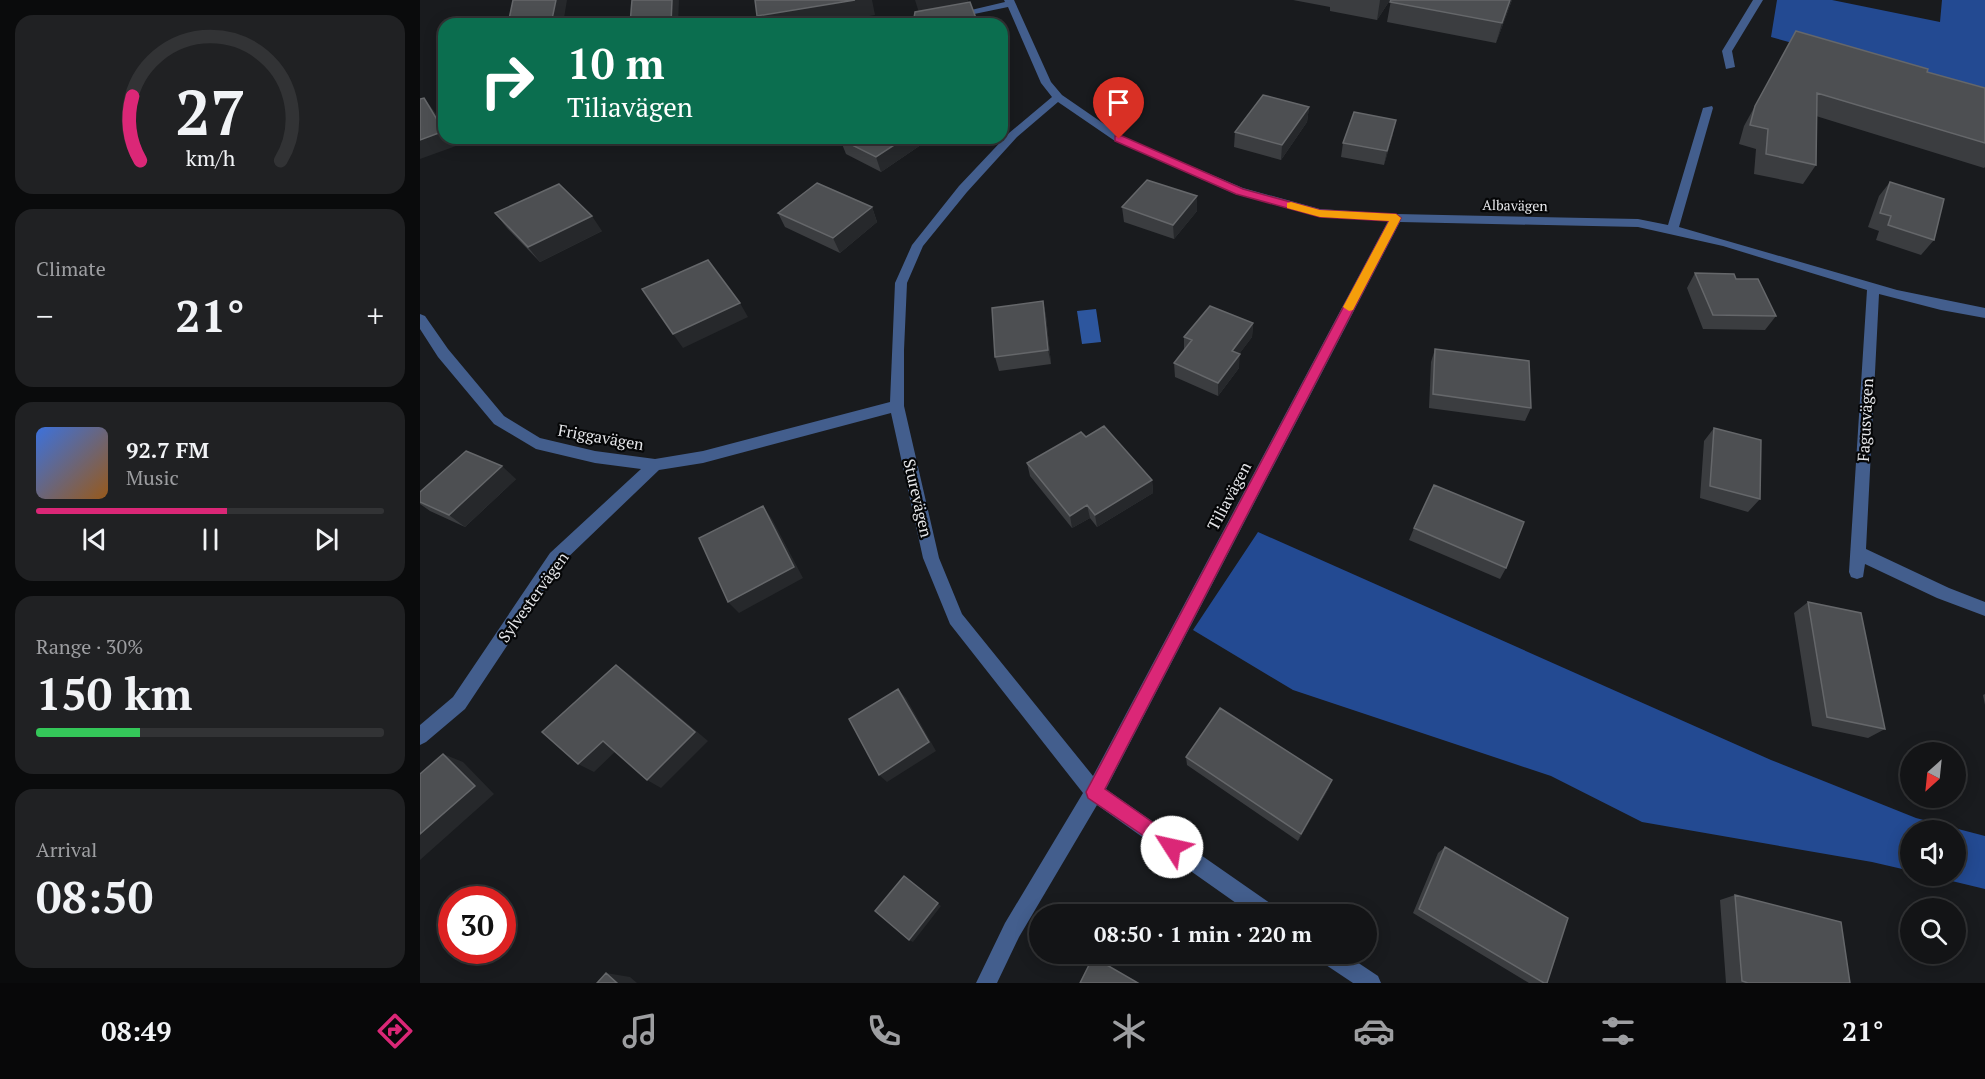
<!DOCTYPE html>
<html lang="en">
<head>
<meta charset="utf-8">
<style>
	body { margin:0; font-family:"PT Serif",serif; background:#202123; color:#f1f3f6; height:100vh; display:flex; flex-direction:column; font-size:22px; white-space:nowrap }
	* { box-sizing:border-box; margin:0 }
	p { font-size:20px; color:#9d9ea1 }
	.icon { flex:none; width:33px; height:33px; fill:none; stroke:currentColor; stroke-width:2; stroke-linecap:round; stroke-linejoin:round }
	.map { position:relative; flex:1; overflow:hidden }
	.side { display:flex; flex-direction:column; gap:15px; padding:15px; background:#0a0b0c; width:420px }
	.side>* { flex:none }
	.banner { position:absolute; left:18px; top:18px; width:570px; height:126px; border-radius:18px; box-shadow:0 3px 15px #0003,0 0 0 2px #323335; background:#0b6e4f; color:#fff; overflow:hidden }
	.needle { width:39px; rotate:207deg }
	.fabs { position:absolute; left:1480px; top:742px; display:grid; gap:12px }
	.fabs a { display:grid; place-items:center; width:66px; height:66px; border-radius:50%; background:#131416; box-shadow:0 3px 15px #0003,0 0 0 2px #323335; font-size:30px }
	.speed { position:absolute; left:18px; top:886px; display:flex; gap:12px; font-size:30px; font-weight:700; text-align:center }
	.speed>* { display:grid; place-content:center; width:78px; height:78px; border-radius:50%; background:#131416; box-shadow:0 3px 15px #0003,0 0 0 2px #323335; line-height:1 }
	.speed .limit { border:9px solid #d22; background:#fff; color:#111 }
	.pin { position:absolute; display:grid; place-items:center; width:51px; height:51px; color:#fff; margin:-62px -26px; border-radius:50% 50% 50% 0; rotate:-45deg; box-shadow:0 0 6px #0007 }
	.pin .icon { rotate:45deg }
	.me { position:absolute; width:66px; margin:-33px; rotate:305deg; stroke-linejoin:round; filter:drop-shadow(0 0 4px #0008) }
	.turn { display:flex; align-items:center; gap:21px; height:126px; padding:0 30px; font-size:27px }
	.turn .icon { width:78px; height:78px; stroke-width:2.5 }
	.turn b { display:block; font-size:42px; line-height:51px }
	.big { font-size:45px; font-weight:600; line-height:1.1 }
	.side .card { flex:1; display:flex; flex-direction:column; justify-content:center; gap:9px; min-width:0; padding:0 21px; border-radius:18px; background:#202123 }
	.side .dial { align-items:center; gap:0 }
	.dial svg { height:156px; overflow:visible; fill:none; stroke:#323335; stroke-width:7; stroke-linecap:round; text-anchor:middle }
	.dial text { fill:#f1f3f6; stroke:none }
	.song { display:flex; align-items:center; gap:18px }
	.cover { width:72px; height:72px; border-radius:9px; background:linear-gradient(135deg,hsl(220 70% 55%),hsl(30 70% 35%)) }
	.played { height:6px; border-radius:3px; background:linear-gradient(90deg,#db2777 55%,#323335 55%) }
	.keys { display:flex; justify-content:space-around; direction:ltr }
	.heat { display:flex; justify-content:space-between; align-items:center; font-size:33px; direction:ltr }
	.charge { height:9px; border-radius:4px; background:linear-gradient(90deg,#34c759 30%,#323335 0) }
	.trip { position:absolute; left:609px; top:904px; width:348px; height:60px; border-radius:30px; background:#131416; box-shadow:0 3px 15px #0003,0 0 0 2px #323335; font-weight:600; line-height:60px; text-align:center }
	.tab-bar { display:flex; height:96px; justify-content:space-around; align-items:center; background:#080809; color:#9d9ea1 }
	.tab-bar .icon { width:42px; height:42px }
	.tab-bar .current { color:#db2777 }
	.tab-bar b { font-size:27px; color:#f1f3f6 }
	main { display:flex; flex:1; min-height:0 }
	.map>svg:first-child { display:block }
</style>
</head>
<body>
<main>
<section class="side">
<div class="card dial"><svg viewBox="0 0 100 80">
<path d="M14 69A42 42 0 1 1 86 69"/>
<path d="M14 69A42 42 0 0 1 10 36" stroke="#db2777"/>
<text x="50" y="56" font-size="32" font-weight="700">27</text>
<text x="50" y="72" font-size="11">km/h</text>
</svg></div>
<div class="card"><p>Climate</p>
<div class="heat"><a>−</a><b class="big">21°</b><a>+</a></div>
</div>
<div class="card">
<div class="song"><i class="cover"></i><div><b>92.7 FM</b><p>Music</p></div></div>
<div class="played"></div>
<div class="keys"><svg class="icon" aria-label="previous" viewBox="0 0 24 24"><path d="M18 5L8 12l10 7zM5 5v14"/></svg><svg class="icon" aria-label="pause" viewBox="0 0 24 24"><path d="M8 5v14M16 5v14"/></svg><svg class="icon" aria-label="next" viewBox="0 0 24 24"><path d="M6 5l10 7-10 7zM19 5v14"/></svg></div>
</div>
<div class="card"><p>Range · 30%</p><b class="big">150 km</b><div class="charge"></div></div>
<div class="card"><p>Arrival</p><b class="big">08:50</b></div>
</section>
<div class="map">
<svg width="1565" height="983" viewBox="0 0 1565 983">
	<rect width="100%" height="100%" fill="#191b1e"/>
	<path fill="#234a92" d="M1357,0h55l108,22 2,-22h43v97l-214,-60z
		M838,532l513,228 145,58 69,18v53l-54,-13h25v-45h-45v40l-39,-9 -230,-40 -91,-46 -258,-86 -100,-60z"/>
	<path fill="#2d569e" d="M676,309l5,33 -19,2 -5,-33z"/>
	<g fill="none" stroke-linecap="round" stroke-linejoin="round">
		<path fill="#435e8d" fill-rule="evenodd" d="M584,0h10l37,82 11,13 61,42 120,51 77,21 76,5 242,5 30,6 35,-117 9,-2 1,2 -34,119 218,63 88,18v10l-44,-8 -62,-16 -13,255 83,39 36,14v14l-48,-18 -72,-34 -2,13 -6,2 -6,-2 -2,-5 18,-282 -144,-44 -85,-19 -238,-5 -294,567 171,119 3,7h-27l-156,-110 -78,132 -22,46h-21l29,-60 78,-130 -133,-169 -27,-66 -32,-145 -188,50 -44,7 -97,93 -97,146 -39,33 -6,3v-20l33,-28 97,-144 91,-84 -46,-6 -59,-14 -42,-25 -56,-67 -18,-28v-15l5,2 23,33 56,67 36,22 55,13 60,8 48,-8 187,-49 5,-119 17,-38 47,-59 50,-53 43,-36 -11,-14 -33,-76 -53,11 -5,-3 55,-13zM638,102l57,39 120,53 85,23 68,4 -295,555 -131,-162 -23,-56 -35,-152v-56l3,-67 16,-37 44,-54 50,-55z
			M1333,0h10l-31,51 3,16 -9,2 -4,-18z
			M511,16l5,3 -2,2 -34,3z
			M897,954h28l33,22 3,7h-28l-33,-22z"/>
	</g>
	<path fill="#3b3d40" d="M873,0h97l-13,20 -47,-9v-4z
		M971,0h121l-16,43 -109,-21z
		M1376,31l131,41 58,16v79l-1,1 -168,-52v49l-13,19 -49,-10 2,-25 -17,-5 5,-18z
		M889,107l-2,15 -26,38 -47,-13 1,-15z
		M973,134l-9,31 -43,-8 2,-14z
		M511,138l-50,34 -35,-18 -6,-15z
		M1470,182l44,58 -13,15 -45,-15 3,-9 -11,-4 11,-31z
		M452,207l5,15 -37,31 -55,-26 -7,-14z
		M702,207l75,4 -23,28 -50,-17z
		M75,213l107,18 -62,31 -33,-34z
		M1275,273l41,6 40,37 -11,14 -62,-1 -16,-41z
		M623,301l3,15 5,48 -52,7 -4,-14z
		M833,323l-1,14 -13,17v14l-21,28 -43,-19 -1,-14 10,-12v-14z
		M1015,349l96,59 -6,13 -96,-13 2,-46z
		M1294,428l46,71 -12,13 -48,-14 4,-57z
		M666,437l66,43 1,13 -56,34 -7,-9 -18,10 -42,-52 -3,-13z
		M96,479l-51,48 -35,-16 -10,-7v-12z
		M994,528l92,40 -6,11 -91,-39z
		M1388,602l77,127 -17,9 -56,-12 -18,-113z
		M1565,694v11l-2,-10z
		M766,757l143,31 -31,53 -111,-76z
		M1025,847l102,136h-18l-116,-70 25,-60z
		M1315,895l115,88h-124l-6,-83z"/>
	<path fill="#26282b" d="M136,0h11l-4,24h-12z
		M252,0h7l-1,24h-7z
		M435,0h17l3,15 -52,9h-63l-3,-8z
		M495,0h53l2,6 -50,10z
		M960,0h10l-13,20z
		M1090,0h2l-16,43 6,-20z
		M4,98l11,14 9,14v5z
		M889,107l-2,15 -26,38 1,-15z
		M976,120l-3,14 -9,31 3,-14z
		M24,131v7h7l5,8 -36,13v-19z
		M485,138h26l-50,34 -5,-15z
		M777,196v15l-23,28 -1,-14z
		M452,207l5,15 -37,31 -7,-15z
		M172,216l10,15 -62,31 -12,-15z
		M623,301l3,15 5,48 -3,-14z
		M320,303l8,14 -65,31 -10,-14z
		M833,323l-1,14 -21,28 1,-14z
		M820,354l-1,14 -21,28v-13z
		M82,466l14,13 -51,48 -16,-12z
		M732,480l1,13 -56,34 -2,-12z
		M667,505l3,13 -18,10 -2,-12z
		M343,506l9,13 31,59 -64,35 -11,-11z
		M196,665l14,10 78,66 -47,47 -14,-8z
		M478,689l8,9 30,53 -49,31 -8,-7z
		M183,741l15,8 -24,23 -16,-8z
		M23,754l20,8 31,32 -74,66v-26z
		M912,780l-3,8 -31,53 3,-7z
		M488,879l33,27 -28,36 -4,-2z
		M186,973l24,4 7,6h-20z"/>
	<path fill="#4d4f52" stroke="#65676a" stroke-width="1.5" d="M93,0h43l-5,24h-43z
		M212,0h40l-1,24h-41z
		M335,0h100l-98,16z
		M971,0h119l-8,23 -112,-21z
		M550,2l7,19v3h-64l2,-12z
		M1376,31l132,38 -1,3 58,16v55l-168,-50 -1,72 -50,-11 2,-25 -18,-4 5,-19z
		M843,95l46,12 -27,38 -47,-13z
		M4,98l20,33 -24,9v-41z
		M934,112l42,8 -9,31 -44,-8z
		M422,138h63l-29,19 -36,-18z
		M727,180l50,16 -24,29 -51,-18z
		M1470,182l54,17 -10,41 -46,-15 3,-9 -11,-3z
		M397,183l55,24 -39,31 -55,-25z
		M139,184l33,32 -64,31 -33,-34z
		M288,260l32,43 -67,31 -31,-45z
		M1275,273l39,1 2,5h22l18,37 -63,-1z
		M623,301l5,49 -53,7 -3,-49z
		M790,306l43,17 -21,28 8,3 -22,29 -44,-20 18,-23 -8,-3z
		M1015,349l94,12 2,47 -98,-14z
		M684,426l48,54 -57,35 -8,-10 -17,11 -43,-53 54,-31 5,5z
		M1294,428l47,12 -1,59 -50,-13z
		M46,451l36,15 -53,49 -29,-13v-10z
		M1014,485l90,37 -18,46 -92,-40z
		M343,506l31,61 -66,35 -29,-64z
		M1388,602l53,11 24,116 -58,-12z
		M196,665l79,67 -48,48 -44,-39 -25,23 -36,-32z
		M478,689l31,53 -50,33 -30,-56z
		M800,708l112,72 -31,54 -115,-77z
		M23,754l32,32 -55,48v-60z
		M1025,847l123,71 -21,65h-3l-125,-74z
		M484,876l34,27 -29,37 -34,-29z
		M1315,895l106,27 9,61h-102l-6,-2z
		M673,957l45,26h-58z
		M186,973l11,10h-20z"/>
	<path fill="#db2777" stroke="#8e194d" stroke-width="1.5" d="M695,136h7l121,53 77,21 76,4 5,4 -296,571 73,51 3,7 -3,6 -6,2 -84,-57 -2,-6 303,-571 -69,-4 -84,-23 -121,-53z"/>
	<path fill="#f59e0b" d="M871,202l29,8 76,4 5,4 -48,92 -4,1 -6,-4 46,-86 -69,-4 -33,-9v-5z"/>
	<g text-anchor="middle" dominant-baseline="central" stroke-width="4.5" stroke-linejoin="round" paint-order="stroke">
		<g font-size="14" fill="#e6e7ea" stroke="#050607">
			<text transform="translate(1095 205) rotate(1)">Albavägen</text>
		</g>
		<g font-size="16" fill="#e6e7ea" stroke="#050607">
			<text transform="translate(1445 420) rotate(-87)">Fagusvägen</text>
			<text transform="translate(181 437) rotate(10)">Friggavägen</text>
			<text transform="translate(809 496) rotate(-62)">Tiliavägen</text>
			<text transform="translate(498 498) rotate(77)">Sturevägen</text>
			<text transform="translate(113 597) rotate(-54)">Sylvestervägen</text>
		</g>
	</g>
</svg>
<div class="fabs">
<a><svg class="needle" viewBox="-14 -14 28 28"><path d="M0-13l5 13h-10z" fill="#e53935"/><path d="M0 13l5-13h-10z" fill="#9d9ea1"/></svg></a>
<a><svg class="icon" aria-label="sound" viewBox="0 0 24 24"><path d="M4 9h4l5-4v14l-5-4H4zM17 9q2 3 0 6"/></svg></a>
<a><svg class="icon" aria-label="search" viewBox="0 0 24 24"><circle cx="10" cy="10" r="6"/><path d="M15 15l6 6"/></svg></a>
</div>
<div class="speed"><div class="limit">30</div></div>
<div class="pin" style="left:699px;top:139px;background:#d93025"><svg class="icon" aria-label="arrive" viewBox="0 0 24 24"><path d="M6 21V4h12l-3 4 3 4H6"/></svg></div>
<svg class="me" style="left:752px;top:847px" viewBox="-20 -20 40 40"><circle r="19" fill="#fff"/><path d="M0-13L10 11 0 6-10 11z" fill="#db2777"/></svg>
<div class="trip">08:50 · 1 min · 220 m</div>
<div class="banner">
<div class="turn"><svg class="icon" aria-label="right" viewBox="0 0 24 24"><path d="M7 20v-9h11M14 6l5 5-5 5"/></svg><div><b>10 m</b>Tiliavägen</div></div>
</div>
</div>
</main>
<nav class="tab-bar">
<b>08:49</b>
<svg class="icon current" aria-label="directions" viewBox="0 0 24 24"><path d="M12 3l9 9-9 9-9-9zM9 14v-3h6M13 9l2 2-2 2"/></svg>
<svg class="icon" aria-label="music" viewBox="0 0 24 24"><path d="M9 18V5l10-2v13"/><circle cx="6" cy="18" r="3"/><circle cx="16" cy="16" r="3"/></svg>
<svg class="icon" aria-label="phone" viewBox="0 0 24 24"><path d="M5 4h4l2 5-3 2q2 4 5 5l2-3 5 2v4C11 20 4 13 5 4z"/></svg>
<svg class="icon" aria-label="climate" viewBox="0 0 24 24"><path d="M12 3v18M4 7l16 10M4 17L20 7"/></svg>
<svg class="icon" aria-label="car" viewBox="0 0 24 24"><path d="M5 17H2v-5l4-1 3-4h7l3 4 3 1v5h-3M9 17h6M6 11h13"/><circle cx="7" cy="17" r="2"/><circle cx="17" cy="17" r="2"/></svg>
<svg class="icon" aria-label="filters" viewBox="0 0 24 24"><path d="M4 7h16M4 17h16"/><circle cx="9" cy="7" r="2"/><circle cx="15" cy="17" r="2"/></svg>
<b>21°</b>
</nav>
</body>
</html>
